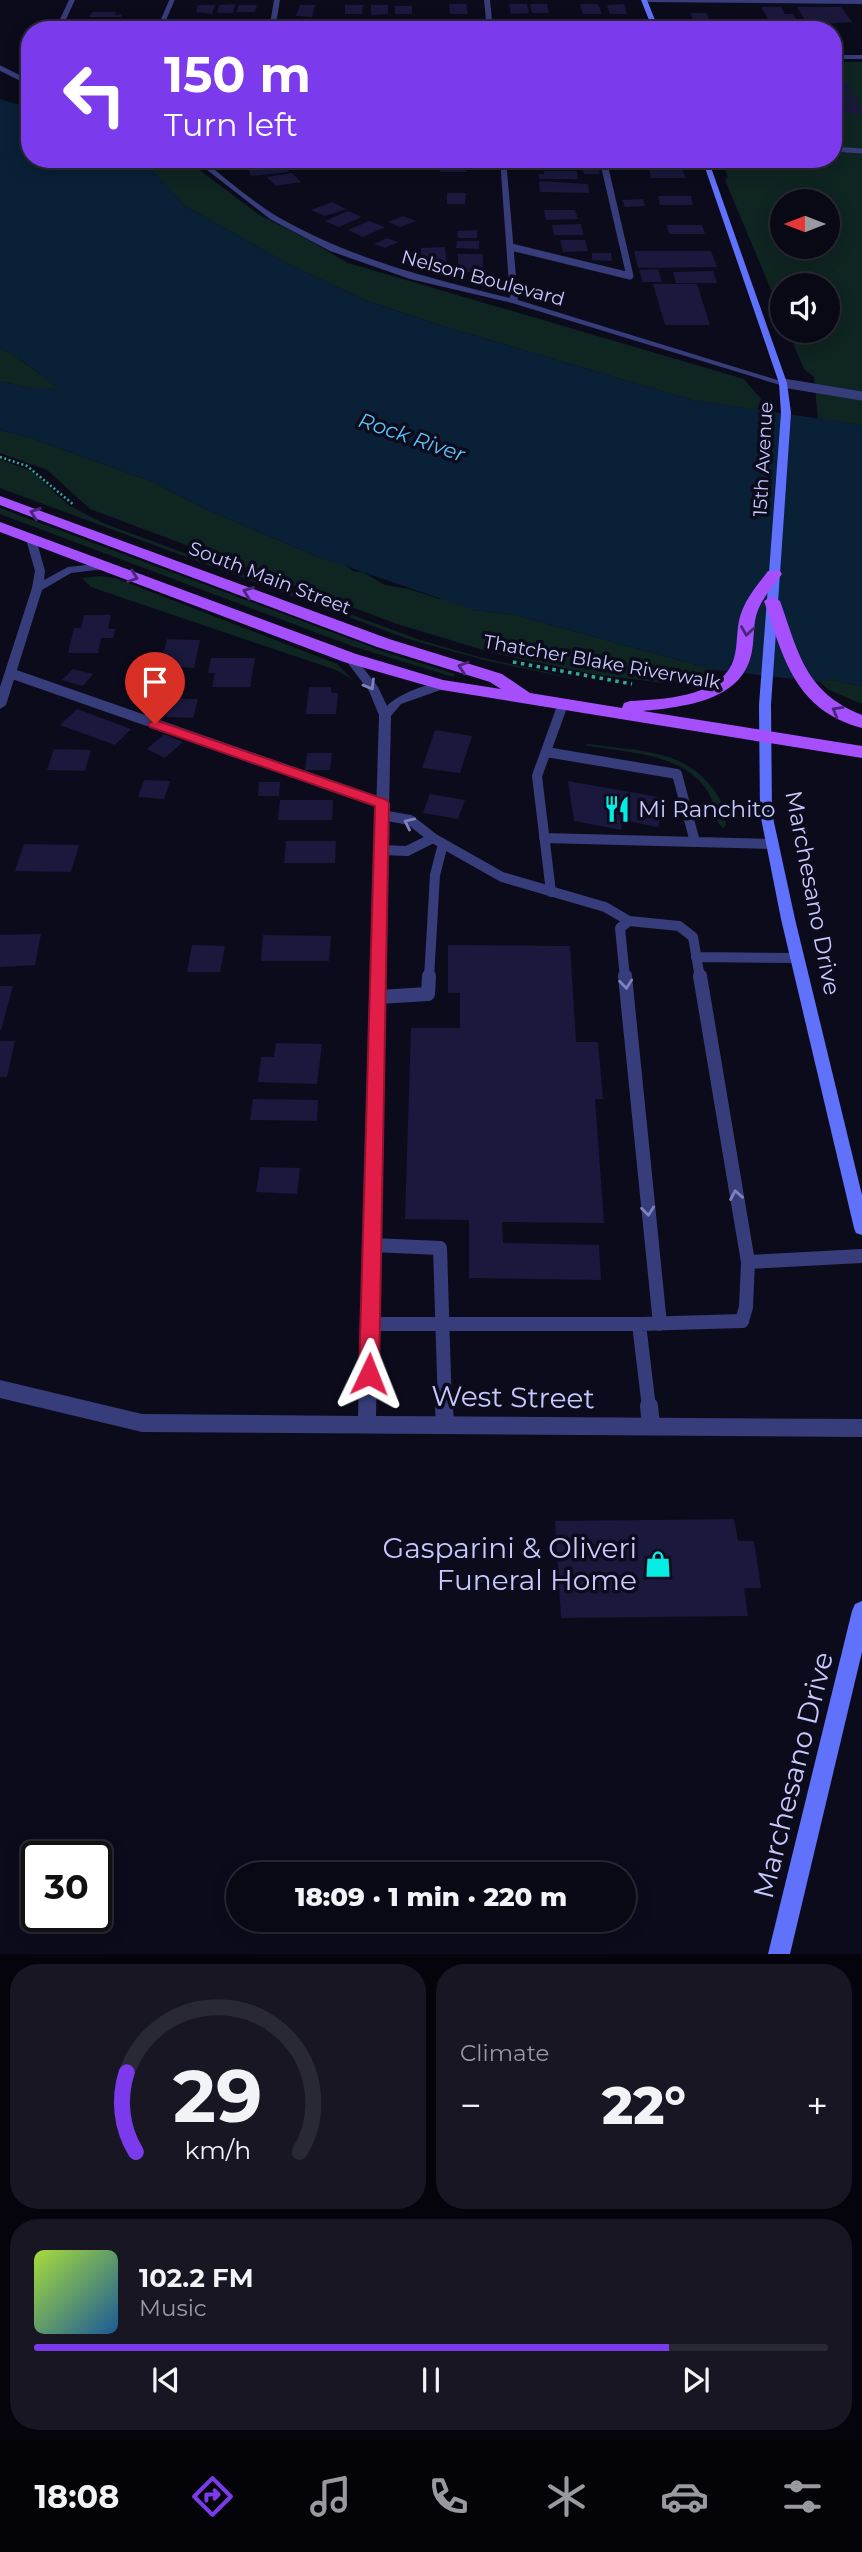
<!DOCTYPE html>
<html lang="en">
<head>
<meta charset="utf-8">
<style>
	body { margin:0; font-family:Montserrat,sans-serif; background:#171622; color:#f1f3f6; height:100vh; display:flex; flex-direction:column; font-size:26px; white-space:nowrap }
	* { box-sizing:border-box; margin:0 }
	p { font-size:23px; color:#999aa0 }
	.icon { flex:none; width:38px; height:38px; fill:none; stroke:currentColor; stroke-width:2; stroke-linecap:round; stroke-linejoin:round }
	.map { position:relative; height:1954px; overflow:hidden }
	.sheet { display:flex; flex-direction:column; gap:10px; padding:10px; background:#05040c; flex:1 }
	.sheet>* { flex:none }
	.hud { position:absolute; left:21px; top:21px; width:821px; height:147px; border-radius:28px; box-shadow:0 4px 18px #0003,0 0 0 2px #292934; background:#7c3aed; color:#fff; overflow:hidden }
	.needle { width:46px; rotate:270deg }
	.fabs { position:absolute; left:770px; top:189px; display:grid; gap:14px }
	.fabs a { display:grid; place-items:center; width:70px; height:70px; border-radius:50%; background:#090815; box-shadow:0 4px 18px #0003,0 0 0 2px #292934; font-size:35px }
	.speed { position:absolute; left:21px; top:1841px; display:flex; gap:14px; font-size:35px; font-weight:700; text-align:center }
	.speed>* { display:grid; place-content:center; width:91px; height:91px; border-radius:50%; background:#090815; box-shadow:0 4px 18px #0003,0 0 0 2px #292934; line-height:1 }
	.speed .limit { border:4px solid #111; border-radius:10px; background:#fff; color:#111 }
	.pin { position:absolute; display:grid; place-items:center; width:60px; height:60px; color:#fff; margin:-72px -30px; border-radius:50% 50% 50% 0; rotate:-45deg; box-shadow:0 0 7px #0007 }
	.pin .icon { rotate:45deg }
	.me { position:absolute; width:77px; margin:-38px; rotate:2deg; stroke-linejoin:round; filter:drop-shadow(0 0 5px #0008) }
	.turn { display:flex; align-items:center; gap:24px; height:147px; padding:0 28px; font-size:32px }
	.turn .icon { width:91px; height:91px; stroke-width:2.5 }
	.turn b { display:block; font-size:49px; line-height:60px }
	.big { font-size:52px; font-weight:800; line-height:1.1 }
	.sheet .card { flex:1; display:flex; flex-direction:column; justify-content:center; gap:10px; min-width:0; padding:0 24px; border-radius:28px; background:#171622 }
	.sheet .dial { align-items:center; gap:0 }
	.dial svg { height:182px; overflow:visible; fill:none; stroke:#292934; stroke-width:7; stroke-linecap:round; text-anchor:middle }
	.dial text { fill:#f1f3f6; stroke:none }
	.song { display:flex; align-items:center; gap:21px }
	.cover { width:84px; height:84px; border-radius:10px; background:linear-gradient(135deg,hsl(80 70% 55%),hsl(210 70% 35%)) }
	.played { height:7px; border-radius:4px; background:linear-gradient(90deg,#7c3aed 80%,#292934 80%) }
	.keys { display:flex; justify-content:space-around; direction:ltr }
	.heat { display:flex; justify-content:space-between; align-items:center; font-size:38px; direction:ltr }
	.sheet .tiles { flex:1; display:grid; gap:10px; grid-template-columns:1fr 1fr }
	.card:last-child { grid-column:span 2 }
	.trip { position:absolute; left:226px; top:1862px; width:410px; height:70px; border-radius:35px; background:#090815; box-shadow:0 4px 18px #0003,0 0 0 2px #292934; font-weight:800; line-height:70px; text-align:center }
	.tab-bar { display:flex; height:112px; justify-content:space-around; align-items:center; background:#040308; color:#999aa0 }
	.tab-bar .icon { width:49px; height:49px }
	.tab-bar .on { color:#7c3aed }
	.tab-bar b { font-size:32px; color:#f1f3f6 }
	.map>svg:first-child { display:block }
</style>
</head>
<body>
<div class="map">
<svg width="862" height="1954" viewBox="0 0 862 1954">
	<rect width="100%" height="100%" fill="#0c0b1c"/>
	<path fill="#0f2522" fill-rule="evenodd" d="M833,62h29v363l-44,-6 -4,-42 -10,-8 -16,-38h40v-46h-46v31l-57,-136 3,-3 -7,-18h112zM782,201h46v46h-46z
		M132,159h53l73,55 45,23 45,26 396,116 17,20 -4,11 -65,-10 -253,-75 -74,-25 -77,-36 -103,-58 -36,-38z
		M0,348c23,10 39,28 61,41l-31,-1 -30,-7z
		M0,430l31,8 122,44 57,29 106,45 29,8 7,7 11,1 22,13 24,4 30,10 5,-2 30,13 41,5 200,55 -13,9 -39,4 -70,-9 -96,-20 -100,-30 -307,-115 -43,-39 -47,-17z
		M0,459l33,13 35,33 35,18 317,117 59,17 115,26 -106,-22 -80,-22 -408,-151z
		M0,508l385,144 70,22 -2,3 -101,-31 -352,-132z
		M100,576l15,2 222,86 16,16 -17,-10 -219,-74 -26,-9 -9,-9z
		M831,680l31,6v18l-33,-14 -9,-8z
		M589,744c61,9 106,4 137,66l-5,3v7l5,1v4l-3,3 -5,-5c-9,-70 -78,-68 -134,-78z"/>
	<path fill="#092037" d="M0,99l30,9v51h102l17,9 36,38 103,58 77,36 74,25 253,75 170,25v261l-31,-6 -11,2 -105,-12 -200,-55 -41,-5 -158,-54 -106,-45 -57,-29 -122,-44 -31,-8v-49l30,7h29c-21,-13 -36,-30 -59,-40z"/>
	<path fill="#1a183c" d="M235,4l-2,9h-16l2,-8z
		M449,4h17l2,10h-18z
		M509,4h18l2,9 -18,1z
		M530,4h17l2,9h-17z
		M580,4h18l4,10h-19z
		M624,4l3,10h-17l-3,-9z
		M198,5h17l-3,9 -16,-2z
		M239,5h18l-2,7h-19z
		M300,5h15l-3,12 -16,-1z
		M345,5h18l-1,9h-17z
		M371,5h17v9l-17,1z
		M395,6h17v8h-17z
		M761,7h20l4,7h8l9,13h-29z
		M797,7h44l11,15 -44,3z
		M92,12h24l-1,3 7,-1 -1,3h-32z
		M690,13h16l5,9h-17z
		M678,25h73l12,5h-83z
		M833,82h13l6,9h-19z
		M833,93h19l6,9h-25z
		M833,104h26l3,9 -29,1z
		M267,159l4,3 -24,5 -7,-7z
		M445,159h27v6h-6l1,7h-27v-7h5z
		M538,159h37l2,7h-38z
		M635,159h47l3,8h-37l-1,-2h-10z
		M582,161h15l3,13h-16l-2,-6 12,-1h-10z
		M285,164l4,8 -38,4 -3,-8z
		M649,170h34l2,8h-34z
		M544,171h33l1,8h-39v-5h5z
		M292,173l9,9 -25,4 -9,-9z
		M539,181l49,3 1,9 -49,-1z
		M447,193h19l-1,11h-18z
		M658,196h33l2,9h-33z
		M643,199l2,7 -20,1 -3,-7z
		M332,202l14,7 -21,7 -14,-6z
		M544,210h31l3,9 -32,1z
		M348,211l14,6 -23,10 -14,-6z
		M403,216l13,5 -16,6 -12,-5z
		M369,221l16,6 -22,10 -15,-7z
		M581,224l3,11h-30l-2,-10z
		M667,225h35l3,9h-36z
		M477,230v8h-19l-1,-7z
		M387,238l11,4 -13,6 -11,-4z
		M560,240h25l3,11 -25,1z
		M457,241h22v8l-23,-1z
		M445,247l2,19 -25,1 -1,-19z
		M634,251h77l6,16 -79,1z
		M592,253h19l1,8 -20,-1z
		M458,254h25v18h-25z
		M658,269l4,13h-19l-4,-12z
		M713,271l4,12h-41l-3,-11z
		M653,284h44l13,41h-45z
		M84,615h27l-3,14h7l-2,9h-12l-3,15h-30l6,-25h7z
		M167,639l33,1 -6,28 -16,-1 -1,6 -19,-1z
		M211,658h44l-5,29h-38l3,-14h-7z
		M73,669l20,5 -10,12 -21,-6z
		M309,687h22v6h7l-2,21h-30z
		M170,699h28l-5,19 -27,-1z
		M77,709l54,20 -16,16 -55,-20z
		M435,730l37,6 -12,37 -38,-5z
		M164,734l19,8 -18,16 -18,-9z
		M54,749l37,1 -6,21 -38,-1z
		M307,753h25l-2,17h-25z
		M144,780l26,1 -6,18 -26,-2z
		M568,781l96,17 -6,29 -35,-7 -2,10 -47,-9z
		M259,782h21l-1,14h-21z
		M430,794l35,6 -7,19 -35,-6z
		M280,800h53l-1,20h-54z
		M286,841h50l-1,22h-51z
		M24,844l55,1 -8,27 -56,-1z
		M41,934l-6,31 -35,2v-32z
		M263,935l68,1 -2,25h-68z
		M192,945l33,1 -5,26h-33z
		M448,945l122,1 6,96h22l5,57h-8l9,124 -102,-1 1,21 96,2 2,35 -132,-2v-58l-64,-1 6,-191h49v-35h-12z
		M0,986h13l-12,44 -1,-1z
		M0,1041h15l-8,36h-7z
		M276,1043l46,1 -5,40 -59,-2 3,-25h13z
		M253,1099l65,1 -1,21 -67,-1z
		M260,1167l40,1 -3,26 -41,-2z
		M734,1519l4,22h16l7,47h-17l4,28 -187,2 -6,-97z"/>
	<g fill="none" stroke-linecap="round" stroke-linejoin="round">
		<path stroke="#2faa93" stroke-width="2.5" stroke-dasharray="2 2.5" stroke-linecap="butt" d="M0,457l27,9 47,39"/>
		<path stroke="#2faa93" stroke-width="3.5" stroke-dasharray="3.5 4.5" stroke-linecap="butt" d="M513,662l119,22"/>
		<path stroke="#373d7a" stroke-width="5" d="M160,28l495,-2
			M159,30l13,-30
			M0,68l30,15
			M833,149l29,2
			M603,159l1,6"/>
		<path stroke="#373d7a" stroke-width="7" d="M511,247l119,29 -26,-112"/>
		<path stroke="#373d7a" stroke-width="9" d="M783,383l79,13"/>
		<path stroke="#373d7a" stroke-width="10" d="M10,673l372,130
			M546,752l131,22 18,68
			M382,815l28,5 23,18 69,39 103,30 24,14 50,5 14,11 7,41
			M544,838l229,6
			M381,850l26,1 26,-13
			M551,892l-14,-116 26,-72
			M696,957l101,1
			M429,978l6,-103 8,-31
			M625,978l-5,-50 9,-7"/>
		<path stroke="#373d7a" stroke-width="14" d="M625,976l35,348
			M378,997l50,-3 1,-18
			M372,1245l68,3 5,160
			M748,1262l114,-6
			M370,1324h269l10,84
			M639,1324l103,-3 4,-14 2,-45 -48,-286"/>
		<path stroke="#373d7a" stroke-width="18" d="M444,1406l1,18
			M649,1406l2,20"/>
		<path fill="#373d7a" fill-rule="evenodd" d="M69,0h6l-14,30h-6z
			M274,0h6l-5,30h-6z
			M484,0h6l3,30h-6z
			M862,0v4l-220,-2 3,-2z
			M833,55h29v4h-29z
			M193,159h8c25,19 50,42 77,58 74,42 150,61 232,81l-10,-139h6l12,141 269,83 -7,2 -268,-82 -102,-24 -80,-28 -60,-32z
			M31,536l5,3 9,32 -1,9 24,-13 36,-4 5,3 -5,3 -33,4 -29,17 -36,115 -6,4v-22l32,-99 3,-17 -9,-32z
			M350,655l4,1 24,31 9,19c9,-11 45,-25 59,-24l2,3 -2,3 -45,16 -10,12 -15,700 486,3v18l-720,-5 -142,-34v-18l142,34 216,2 21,-701 -10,-24 -25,-33z"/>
		<path fill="#6071fc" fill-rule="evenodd" d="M641,0h6l12,30h-6z
			M702,159h6l79,224 4,30 -20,292 1,108 23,106 67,276v40l-6,-2 -2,-5 -73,-309 -21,-106 -1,-108 22,-292 -2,-30z
			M862,1601v51l-72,302h-22l84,-343 3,-7z"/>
		<path fill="#a550fc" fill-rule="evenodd" d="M0,496l389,143 113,35 28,19 92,15 2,-5 6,-2c32,-2 86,-3 102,-37 6,-14 4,-29 7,-43 4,-20 18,-35 29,-50h12l2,3c-11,15 -24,28 -27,47 -2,13 -1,26 -5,38 -13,43 -69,48 -107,52l219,35v12l-420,-68 -98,-28 -344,-130v-10l356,132 87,26 58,9 -11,-7 -113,-35 -377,-142z
			M772,596l8,5c19,53 25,91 82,114v13c-67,-18 -78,-69 -98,-127z"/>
	</g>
	<defs><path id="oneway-chevron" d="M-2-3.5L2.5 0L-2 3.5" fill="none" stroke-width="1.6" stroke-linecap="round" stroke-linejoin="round" transform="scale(1.75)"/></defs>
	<g stroke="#492776">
		<use href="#oneway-chevron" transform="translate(35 513) rotate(-161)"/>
		<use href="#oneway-chevron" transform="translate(133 577) rotate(20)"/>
		<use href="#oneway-chevron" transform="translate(248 592) rotate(-159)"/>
		<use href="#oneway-chevron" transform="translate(747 631) rotate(98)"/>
		<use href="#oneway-chevron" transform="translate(463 667) rotate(-162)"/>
		<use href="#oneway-chevron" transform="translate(837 711) rotate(-150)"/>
	</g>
	<g stroke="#7f82bc">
		<use href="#oneway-chevron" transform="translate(370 685) rotate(59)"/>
		<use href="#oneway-chevron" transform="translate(409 823) rotate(-155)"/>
		<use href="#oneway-chevron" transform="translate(626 984) rotate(84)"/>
		<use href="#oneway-chevron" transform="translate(736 1195) rotate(-100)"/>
		<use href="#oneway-chevron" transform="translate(648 1211) rotate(84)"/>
	</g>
	<path fill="#e11d48" stroke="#92132f" stroke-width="2" d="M155,720l232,80 2,3 -10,571 -3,7 -7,2 -7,-2 -3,-7 16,-568 -225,-79 -2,-3z"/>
	<defs>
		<symbol id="restaurant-bare" viewBox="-9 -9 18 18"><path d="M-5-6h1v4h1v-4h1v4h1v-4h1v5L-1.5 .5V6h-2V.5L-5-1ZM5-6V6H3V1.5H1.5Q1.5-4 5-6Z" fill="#04ede5" stroke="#0c0b1c" stroke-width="2.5" paint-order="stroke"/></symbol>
		<symbol id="shop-bare" viewBox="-9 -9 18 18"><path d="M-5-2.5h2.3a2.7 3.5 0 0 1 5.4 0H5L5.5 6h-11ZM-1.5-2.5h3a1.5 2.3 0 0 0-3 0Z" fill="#04ede5" stroke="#0c0b1c" stroke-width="2.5" paint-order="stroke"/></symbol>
	</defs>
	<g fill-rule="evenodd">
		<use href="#restaurant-bare" x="598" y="790" width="38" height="38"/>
		<use href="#shop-bare" x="639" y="1545" width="38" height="38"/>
	</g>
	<g text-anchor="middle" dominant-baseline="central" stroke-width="7" stroke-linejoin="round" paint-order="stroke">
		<g font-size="19" fill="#c7c8fe" stroke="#0c0b1c">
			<text transform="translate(483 278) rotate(15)">Nelson Boulevard</text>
			<text transform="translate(763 459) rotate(-87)">15th Avenue</text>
			<text transform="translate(270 578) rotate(21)">South Main Street</text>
			<text transform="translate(602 662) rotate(10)">Thatcher Blake Riverwalk</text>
		</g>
		<g font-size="21" font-style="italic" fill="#57c5fc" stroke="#0c0b1c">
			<text transform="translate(412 437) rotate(19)">Rock River</text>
		</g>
		<g font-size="23" fill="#c7c8fe" stroke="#0c0b1c" text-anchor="start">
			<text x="638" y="809">Mi Ranchito</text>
		</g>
		<g font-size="23" fill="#c7c8fe" stroke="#0c0b1c">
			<text transform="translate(813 893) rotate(79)">Marchesano Drive</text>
		</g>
		<g font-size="28" fill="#c7c8fe" stroke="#0c0b1c">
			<text transform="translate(513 1397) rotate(1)">West Street</text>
			<text transform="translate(793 1775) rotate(-76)">Marchesano Drive</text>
		</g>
		<g font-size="28" fill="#c7c8fe" stroke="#0c0b1c" text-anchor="end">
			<text x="637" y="1548">Gasparini &amp; Oliveri<tspan x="637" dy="32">Funeral Home</tspan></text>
		</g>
	</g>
</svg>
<div class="fabs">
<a><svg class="needle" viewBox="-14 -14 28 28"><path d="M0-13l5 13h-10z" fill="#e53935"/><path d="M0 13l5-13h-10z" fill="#999aa0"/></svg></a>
<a><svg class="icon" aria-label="sound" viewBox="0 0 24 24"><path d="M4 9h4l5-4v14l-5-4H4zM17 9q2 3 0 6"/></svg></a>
</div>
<div class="speed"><div class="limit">30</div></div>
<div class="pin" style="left:155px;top:724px;background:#d93025"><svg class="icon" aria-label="arrive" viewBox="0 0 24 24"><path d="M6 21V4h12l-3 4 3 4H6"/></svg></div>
<svg class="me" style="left:369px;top:1374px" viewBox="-20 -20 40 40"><path d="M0-17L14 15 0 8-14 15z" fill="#e11d48" stroke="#fff" stroke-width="4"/></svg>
<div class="trip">18:09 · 1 min · 220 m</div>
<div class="hud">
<div class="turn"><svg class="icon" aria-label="left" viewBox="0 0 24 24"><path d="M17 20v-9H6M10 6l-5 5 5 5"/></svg><div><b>150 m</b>Turn left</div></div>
</div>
</div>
<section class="sheet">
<div class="tiles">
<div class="card dial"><svg viewBox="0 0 100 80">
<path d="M14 69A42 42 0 1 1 86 69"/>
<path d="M14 69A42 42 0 0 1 10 34" stroke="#7c3aed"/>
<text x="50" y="56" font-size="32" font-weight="700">29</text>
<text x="50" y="72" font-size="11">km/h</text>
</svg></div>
<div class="card"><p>Climate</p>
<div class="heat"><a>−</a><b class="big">22°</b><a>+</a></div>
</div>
<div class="card">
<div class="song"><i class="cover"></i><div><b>102.2 FM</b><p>Music</p></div></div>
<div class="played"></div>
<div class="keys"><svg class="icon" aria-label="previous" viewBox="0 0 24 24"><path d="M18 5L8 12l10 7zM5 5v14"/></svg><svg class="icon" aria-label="pause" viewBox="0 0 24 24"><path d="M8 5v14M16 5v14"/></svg><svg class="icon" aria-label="next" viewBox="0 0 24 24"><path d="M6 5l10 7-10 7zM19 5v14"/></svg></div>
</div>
</div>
</section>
<nav class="tab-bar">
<b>18:08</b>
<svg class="icon on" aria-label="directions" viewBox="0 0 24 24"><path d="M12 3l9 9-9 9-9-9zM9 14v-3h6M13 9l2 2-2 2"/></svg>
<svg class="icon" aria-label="music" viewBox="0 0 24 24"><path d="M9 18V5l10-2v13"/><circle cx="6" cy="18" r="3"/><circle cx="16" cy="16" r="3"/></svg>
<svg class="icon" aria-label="phone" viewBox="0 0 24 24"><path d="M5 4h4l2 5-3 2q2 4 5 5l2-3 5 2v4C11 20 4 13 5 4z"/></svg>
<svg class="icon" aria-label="climate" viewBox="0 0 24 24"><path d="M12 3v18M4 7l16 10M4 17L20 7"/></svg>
<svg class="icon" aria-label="car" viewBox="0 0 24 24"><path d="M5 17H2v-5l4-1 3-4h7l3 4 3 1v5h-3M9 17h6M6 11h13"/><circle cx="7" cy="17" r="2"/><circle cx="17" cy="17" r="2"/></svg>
<svg class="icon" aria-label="filters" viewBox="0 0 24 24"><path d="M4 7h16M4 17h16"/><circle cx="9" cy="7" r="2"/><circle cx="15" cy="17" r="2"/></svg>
</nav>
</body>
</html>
